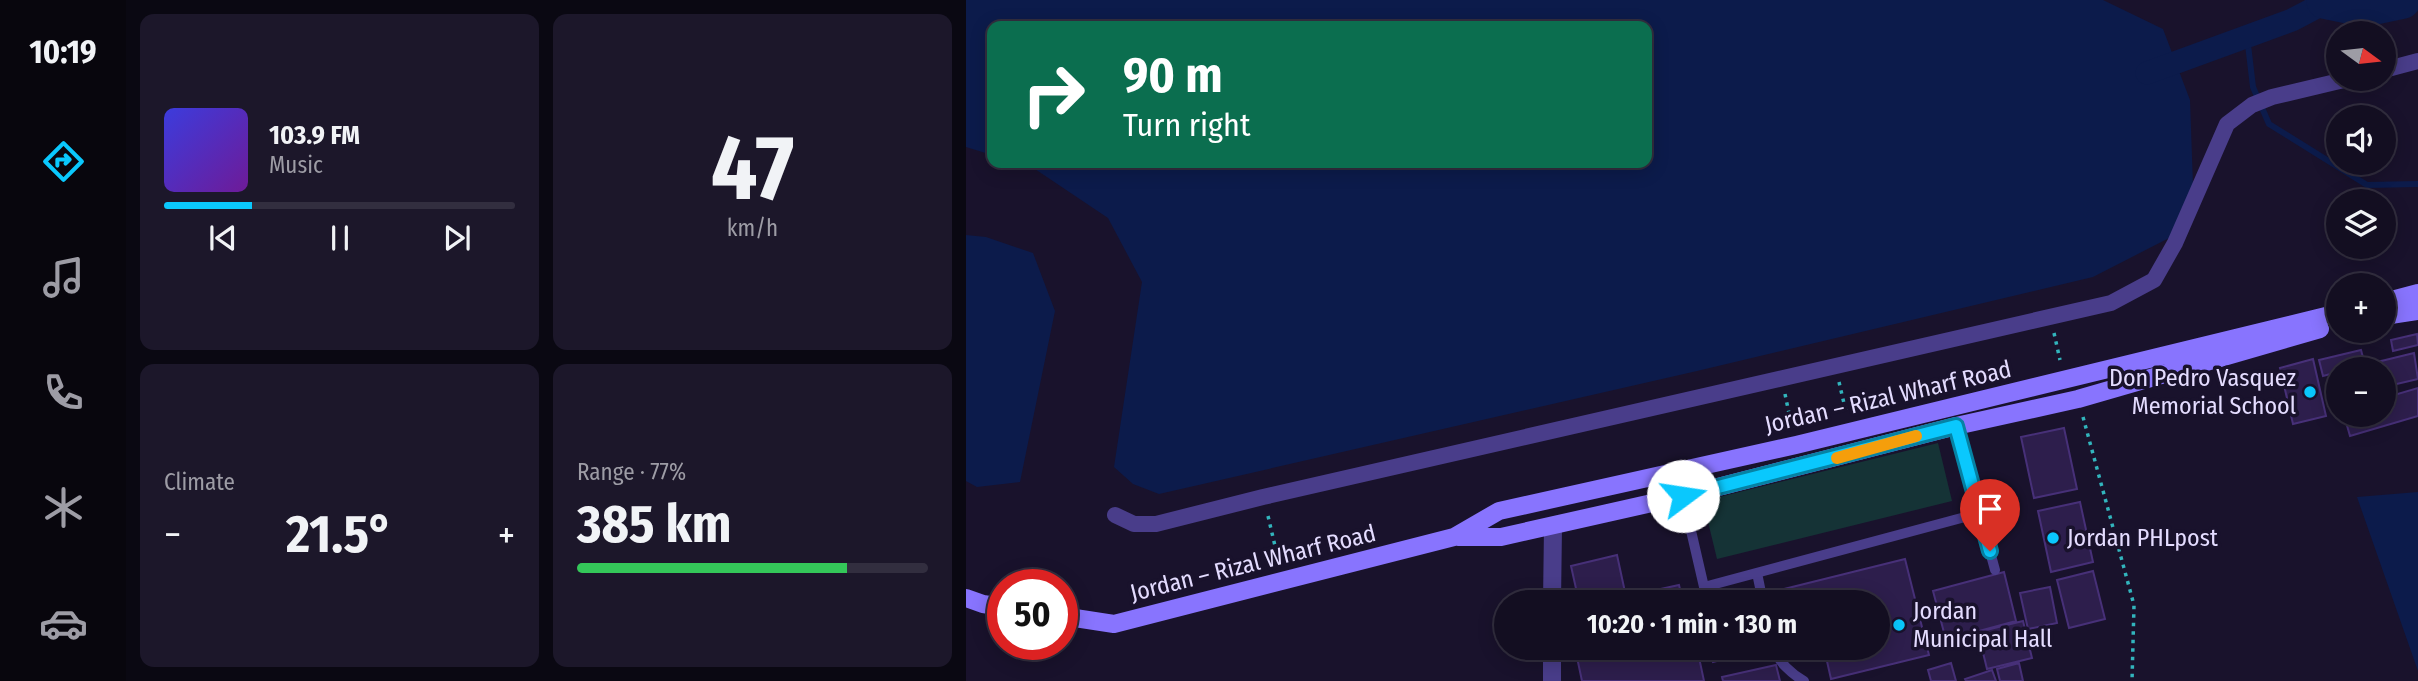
<!DOCTYPE html>
<html lang="en">
<head>
<meta charset="utf-8">
<style>
	body { margin:0; font-family:"Fira Sans Condensed",sans-serif; background:#1c172a; color:#f1f3f6; height:100vh; display:flex; flex-direction:column; font-size:26px; white-space:nowrap }
	* { box-sizing:border-box; margin:0 }
	p { font-size:23px; color:#9d9ca5 }
	.icon { flex:none; width:38px; height:38px; fill:none; stroke:currentColor; stroke-width:2; stroke-linecap:round; stroke-linejoin:round }
	.map { position:relative; flex:1; overflow:hidden }
	.panel { display:flex; flex-direction:column; gap:14px; padding:14px; background:#0a0812; width:840px }
	.panel>* { flex:none }
	.banner { position:absolute; left:21px; top:21px; width:665px; height:147px; border-radius:14px; box-shadow:0 4px 18px #0003,0 0 0 2px #322e3f; background:#0b6e4f; color:#fff; overflow:hidden }
	.needle { width:46px; rotate:105deg }
	.tools { position:absolute; left:1360px; top:21px; display:grid; gap:14px }
	.tools a { display:grid; place-items:center; width:70px; height:70px; border-radius:50%; background:#130e21; box-shadow:0 4px 18px #0003,0 0 0 2px #322e3f; font-size:35px }
	.speed { position:absolute; left:21px; top:569px; display:flex; gap:14px; font-size:35px; font-weight:700; text-align:center }
	.speed>* { display:grid; place-content:center; width:91px; height:91px; border-radius:50%; background:#130e21; box-shadow:0 4px 18px #0003,0 0 0 2px #322e3f; line-height:1 }
	.speed .limit { border:10px solid #d22; background:#fff; color:#111 }
	.pin { position:absolute; display:grid; place-items:center; width:60px; height:60px; color:#fff; margin:-72px -30px; border-radius:50% 50% 50% 0; rotate:-45deg; box-shadow:0 0 7px #0007 }
	.pin .icon { rotate:45deg }
	.me { position:absolute; width:77px; margin:-38px; rotate:76deg; stroke-linejoin:round; filter:drop-shadow(0 0 5px #0008) }
	.turn { display:flex; align-items:center; gap:24px; height:147px; padding:0 21px; font-size:32px }
	.turn .icon { width:91px; height:91px; stroke-width:2.5 }
	.turn b { display:block; font-size:49px; line-height:60px }
	.big { font-size:52px; font-weight:700; line-height:1.1 }
	.panel .tile { flex:1; display:flex; flex-direction:column; justify-content:center; gap:10px; min-width:0; padding:0 24px; border-radius:14px; background:#1c172a }
	.panel .dial { align-items:center; gap:0 }
	.dial b { font-size:91px; line-height:1 }
	.song { display:flex; align-items:center; gap:21px }
	.cover { width:84px; height:84px; border-radius:10px; background:linear-gradient(135deg,hsl(240 70% 55%),hsl(280 70% 35%)) }
	.played { height:7px; border-radius:4px; background:linear-gradient(90deg,#0ac8fd 25%,#322e3f 25%) }
	.keys { display:flex; justify-content:space-around; direction:ltr }
	.heat { display:flex; justify-content:space-between; align-items:center; font-size:38px; direction:ltr }
	.charge { height:10px; border-radius:5px; background:linear-gradient(90deg,#34c759 77%,#322e3f 0) }
	.panel .tiles { flex:1; display:grid; gap:14px; grid-template-columns:repeat(2,1fr) }
	.trip { position:absolute; left:528px; top:590px; width:396px; height:70px; border-radius:35px; background:#130e21; box-shadow:0 4px 18px #0003,0 0 0 2px #322e3f; font-weight:700; line-height:70px; text-align:center }
	main { display:flex; flex:1; min-height:0 }
	.dock { display:flex; flex-direction:column; width:126px; justify-content:space-around; align-items:center; background:#08060d; color:#9d9ca5 }
	.dock .icon { width:49px; height:49px }
	.dock .selected { color:#0ac8fd }
	.dock b { font-size:32px; color:#f1f3f6 }
	.map>svg:first-child { display:block }
</style>
</head>
<body>
<main>
<nav class="dock">
<b>10:19</b>
<svg class="icon selected" aria-label="directions" viewBox="0 0 24 24"><path d="M12 3l9 9-9 9-9-9zM9 14v-3h6M13 9l2 2-2 2"/></svg>
<svg class="icon" aria-label="music" viewBox="0 0 24 24"><path d="M9 18V5l10-2v13"/><circle cx="6" cy="18" r="3"/><circle cx="16" cy="16" r="3"/></svg>
<svg class="icon" aria-label="phone" viewBox="0 0 24 24"><path d="M5 4h4l2 5-3 2q2 4 5 5l2-3 5 2v4C11 20 4 13 5 4z"/></svg>
<svg class="icon" aria-label="climate" viewBox="0 0 24 24"><path d="M12 3v18M4 7l16 10M4 17L20 7"/></svg>
<svg class="icon" aria-label="car" viewBox="0 0 24 24"><path d="M5 17H2v-5l4-1 3-4h7l3 4 3 1v5h-3M9 17h6M6 11h13"/><circle cx="7" cy="17" r="2"/><circle cx="17" cy="17" r="2"/></svg>
</nav>
<section class="panel">
<div class="tiles">
<div class="tile">
<div class="song"><i class="cover"></i><div><b>103.9 FM</b><p>Music</p></div></div>
<div class="played"></div>
<div class="keys"><svg class="icon" aria-label="previous" viewBox="0 0 24 24"><path d="M18 5L8 12l10 7zM5 5v14"/></svg><svg class="icon" aria-label="pause" viewBox="0 0 24 24"><path d="M8 5v14M16 5v14"/></svg><svg class="icon" aria-label="next" viewBox="0 0 24 24"><path d="M6 5l10 7-10 7zM19 5v14"/></svg></div>
</div>
<div class="tile dial"><b>47</b><p>km/h</p></div>
<div class="tile"><p>Climate</p>
<div class="heat"><a>−</a><b class="big">21.5°</b><a>+</a></div>
</div>
<div class="tile"><p>Range · 77%</p><b class="big">385 km</b><div class="charge"></div></div>
</div>
</section>
<div class="map">
<svg width="1452" height="681" viewBox="0 0 1452 681">
	<rect width="100%" height="100%" fill="#19122c"/>
	<path fill="#153336" d="M972,443l14,58 -235,58 -14,-58z"/>
	<path fill="#0c1b4b" d="M0,0h1137l60,29 27,71 3,85 -22,52 -78,40 -396,94 -538,123 -26,-10 -19,-17 28,-185 -34,-64 -79,-53 -9,-2h627v-137h-655v129l-26,-8z
		M0,235l20,2 47,16 22,58 -35,171 -43,5 -11,-6z
		M1452,492v179l-61,-174z"/>
	<g fill="none" stroke-linecap="round" stroke-linejoin="round">
		<path stroke="#0c1b4b" stroke-width="6" d="M1281,36l6,51 16,37 98,61 51,-1"/>
		<path stroke="#0c1b4b" stroke-width="23" d="M1181,73l145,-53 36,-19"/>
		<path stroke="#0c1b4b" stroke-width="38" d="M1359,0l39,8 38,-8"/>
	</g>
	<path fill="#2d1e4c" stroke="#473078" stroke-width="2" d="M1451,334l1,11 -25,6 -2,-11z
		M1395,350l4,15 -27,4v3l-15,4 -4,-16z
		M1448,353l4,26 -34,8v-18h-9l-2,-6z
		M1347,359l13,57 -33,8 -13,-56z
		M1452,388v28l-68,20 -6,-21h40v-17z
		M1098,428l13,61 -43,9 -13,-61z
		M1114,502l13,60 -42,10 -13,-61z
		M651,555l8,37 -46,10 -8,-36z
		M939,559l24,96 -98,24 -7,-31h54v-46h-95l-3,-12z
		M1127,571l12,48 -36,9 -12,-48z
		M1038,572l12,49 -70,19 -13,-49z
		M713,585l4,17h-49l-1,-7z
		M1084,587l7,36 -29,6 -8,-36z
		M778,591l3,11h-45z
		M1057,621l9,37 -45,11 -9,-37z
		M609,648h122l7,33h-122z
		M743,648h49l1,2 -46,12z
		M985,663l5,18h-25l-3,-11z
		M1053,663l4,18h-23l-3,-12z
		M810,665l4,16h-57l-1,-4z
		M1026,670l4,11h-30l-1,-2z"/>
	<g fill="none" stroke-linecap="round" stroke-linejoin="round">
		<path stroke="#32b5bd" stroke-width="3.5" stroke-dasharray="3.5 5" stroke-linecap="butt" d="M1088,333l6,27
			M873,382l7,30
			M819,394l7,34
			M1117,417l51,188 -2,76
			M302,516l11,47"/>
		<path stroke="#493d8a" stroke-width="10" d="M990,426l39,144
			M717,496l21,91 276,-74
			M791,573l6,29
			M808,648c4,14 18,26 30,33"/>
		<path stroke="#493d8a" stroke-width="16" d="M1418,70l34,-9
			M149,515l19,9h22l107,-27 848,-194 43,-23 21,-37 52,-119 25,-19 20,-8 76,-18"/>
		<path stroke="#493d8a" stroke-width="18" d="M586,602l1,-75
			M586,648v33"/>
		<path stroke="#8874fe" stroke-width="18" d="M1418,302l34,-9
			M1418,316l34,-5
			M492,537h43l182,-41 273,-70 122,-27 242,-70
			M0,598l17,6 20,3
			M96,616l52,8 340,-87 45,-26 297,-66 542,-132"/>
	</g>
	<g fill="none" stroke-linecap="round" stroke-linejoin="round">
		<defs>
			<path id="route" d="M717,496l273,-70 34,125"/>
		</defs>
		<use href="#route" stroke="#0682a4" stroke-width="18"/>
		<use href="#route" stroke="#0ac8fd" stroke-width="12"/>
		<path stroke="#f59e0b" stroke-width="12" d="M871,458l79,-22"/>
	</g>
	<g fill="#0ac8fd" stroke="#19122c" stroke-width="2.5">
		<circle cx="1344" cy="392" r="7"/>
		<circle cx="1087" cy="538" r="7"/>
		<circle cx="933" cy="625" r="7"/>
	</g>
	<g text-anchor="middle" dominant-baseline="central" stroke-width="7" stroke-linejoin="round" paint-order="stroke">
		<g font-size="24" fill="#e4dcff" stroke="#19122c" text-anchor="start">
			<text x="1330" y="378" text-anchor="end">Don Pedro Vasquez<tspan x="1330" dy="28">Memorial School</tspan></text>
			<text x="1101" y="538">Jordan PHLpost</text>
			<text x="947" y="611">Jordan<tspan x="947" dy="28">Municipal Hall</tspan></text>
		</g>
		<g font-size="24" fill="#e4dcff" stroke="#19122c">
			<text transform="translate(922 397) rotate(-13)">Jordan – Rizal Wharf Road</text>
			<text transform="translate(287 563) rotate(-14)">Jordan – Rizal Wharf Road</text>
		</g>
	</g>
</svg>
<div class="tools">
<a><svg class="needle" viewBox="-14 -14 28 28"><path d="M0-13l5 13h-10z" fill="#e53935"/><path d="M0 13l5-13h-10z" fill="#9d9ca5"/></svg></a>
<a><svg class="icon" aria-label="sound" viewBox="0 0 24 24"><path d="M4 9h4l5-4v14l-5-4H4zM17 9q2 3 0 6"/></svg></a>
<a><svg class="icon" aria-label="layers" viewBox="0 0 24 24"><path d="M12 4l9 5-9 5-9-5zM3 14l9 5 9-5"/></svg></a>
<a>+</a>
<a>−</a>
</div>
<div class="speed"><div class="limit">50</div></div>
<div class="pin" style="left:1024px;top:551px;background:#d93025"><svg class="icon" aria-label="arrive" viewBox="0 0 24 24"><path d="M6 21V4h12l-3 4 3 4H6"/></svg></div>
<svg class="me" style="left:717px;top:496px" viewBox="-20 -20 40 40"><circle r="19" fill="#fff"/><path d="M0-13L10 11 0 6-10 11z" fill="#0ac8fd"/></svg>
<div class="trip">10:20 · 1 min · 130 m</div>
<div class="banner">
<div class="turn"><svg class="icon" aria-label="right" viewBox="0 0 24 24"><path d="M7 20v-9h11M14 6l5 5-5 5"/></svg><div><b>90 m</b>Turn right</div></div>
</div>
</div>
</main>
</body>
</html>
